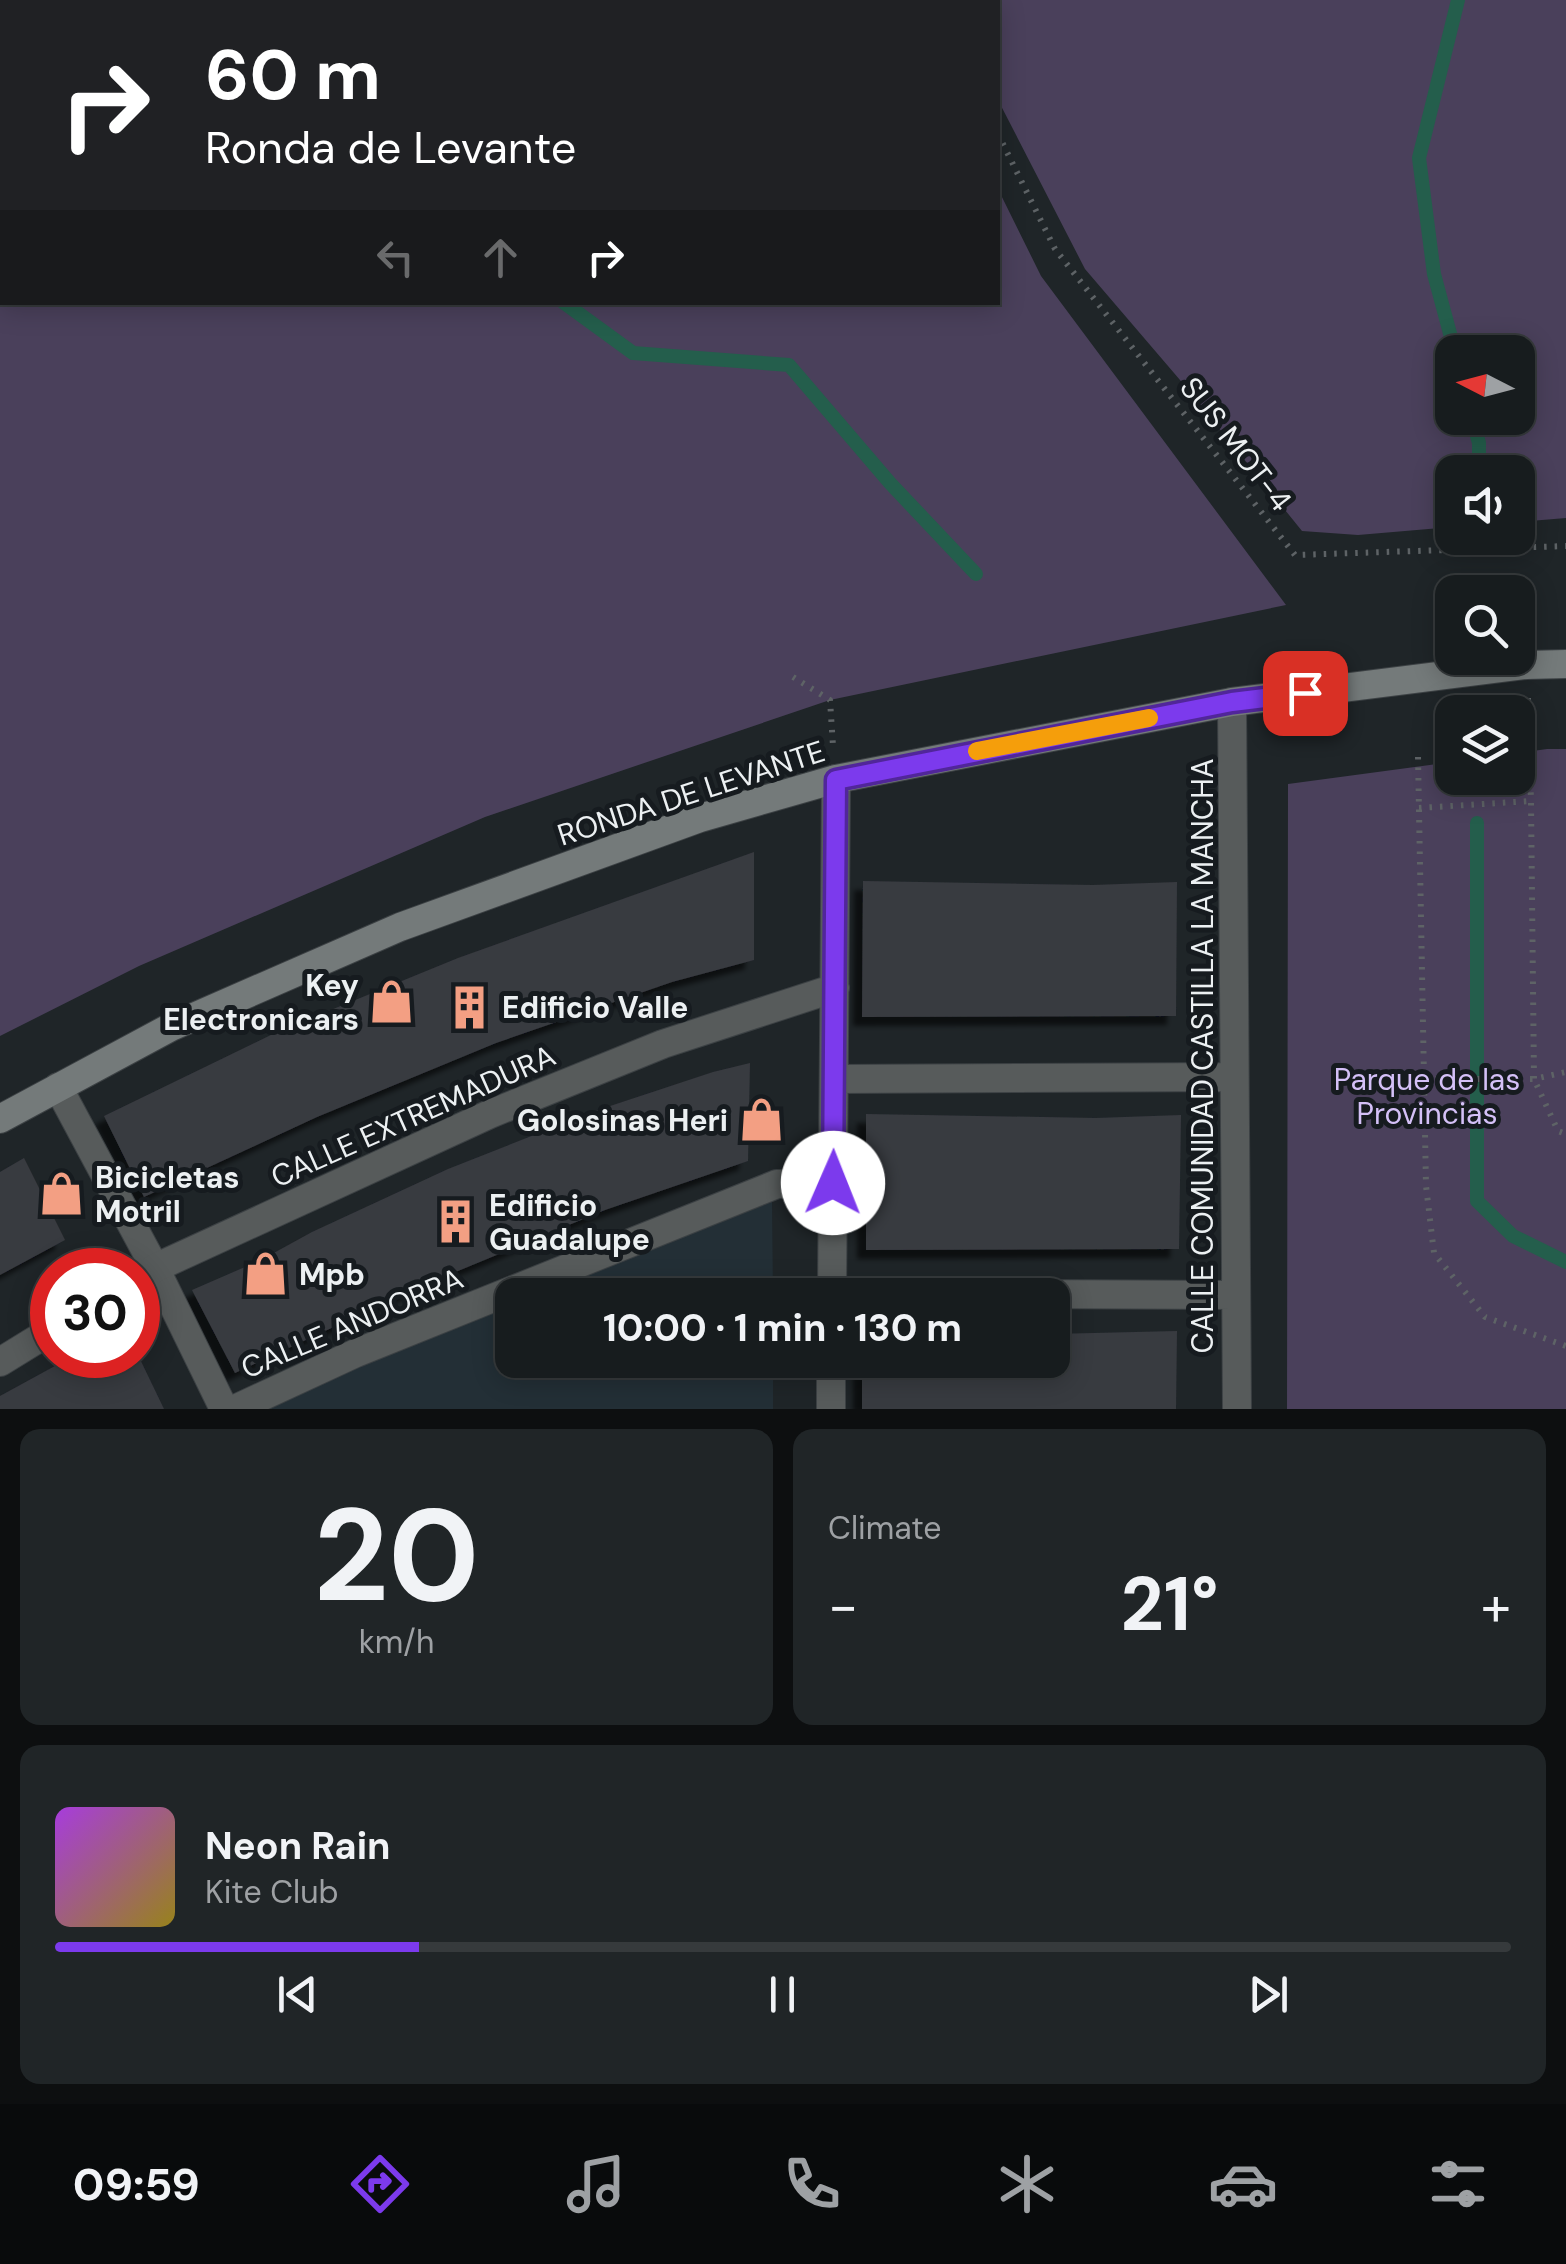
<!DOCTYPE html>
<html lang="en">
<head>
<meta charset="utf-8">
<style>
	body { margin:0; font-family:"DM Sans",sans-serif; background:#202527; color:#f1f3f6; height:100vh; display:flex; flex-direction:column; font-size:38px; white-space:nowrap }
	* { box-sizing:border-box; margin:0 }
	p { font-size:32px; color:#9ea1a4 }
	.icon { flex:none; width:55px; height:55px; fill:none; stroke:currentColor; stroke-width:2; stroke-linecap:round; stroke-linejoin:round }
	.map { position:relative; height:1409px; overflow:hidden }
	.drawer { display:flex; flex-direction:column; gap:20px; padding:20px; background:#0d0f10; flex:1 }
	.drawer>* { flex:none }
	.guide { position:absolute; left:0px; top:0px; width:1000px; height:305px; box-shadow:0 5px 25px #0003,0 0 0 2px #363a3c; background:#202124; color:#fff; overflow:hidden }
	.needle { width:65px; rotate:276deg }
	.controls { position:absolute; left:1435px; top:335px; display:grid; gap:20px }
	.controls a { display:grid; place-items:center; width:100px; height:100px; border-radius:20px; background:#171c1e; box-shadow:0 5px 25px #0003,0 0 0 2px #363a3c; font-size:50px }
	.speed { position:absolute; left:30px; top:1248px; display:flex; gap:20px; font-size:50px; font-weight:700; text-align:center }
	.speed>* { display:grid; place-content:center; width:130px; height:130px; border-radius:50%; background:#171c1e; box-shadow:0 5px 25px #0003,0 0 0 2px #363a3c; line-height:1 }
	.speed .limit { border:15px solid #d22; background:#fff; color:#111 }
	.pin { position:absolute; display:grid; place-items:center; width:85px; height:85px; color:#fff; margin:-42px; border-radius:20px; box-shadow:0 5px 15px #0006 }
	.me { position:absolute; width:110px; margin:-55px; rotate:1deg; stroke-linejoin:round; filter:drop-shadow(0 0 8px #0008) }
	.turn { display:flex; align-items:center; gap:35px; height:210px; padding:0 40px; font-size:45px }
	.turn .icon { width:130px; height:130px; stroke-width:2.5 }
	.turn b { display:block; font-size:70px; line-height:85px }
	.lanes { display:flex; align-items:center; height:95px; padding:0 40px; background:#0003; justify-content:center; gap:50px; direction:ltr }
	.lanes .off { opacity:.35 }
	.big { font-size:75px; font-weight:700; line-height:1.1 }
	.drawer .tile { flex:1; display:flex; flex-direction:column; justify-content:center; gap:15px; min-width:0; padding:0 35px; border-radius:20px; background:#202527 }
	.drawer .dial { align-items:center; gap:0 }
	.dial b { font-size:130px; line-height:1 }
	.song { display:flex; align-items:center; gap:30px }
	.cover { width:120px; height:120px; border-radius:15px; background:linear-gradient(135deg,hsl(280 70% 55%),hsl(50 70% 35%)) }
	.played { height:10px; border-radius:5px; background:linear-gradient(90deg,#7c3aed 25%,#363a3c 25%) }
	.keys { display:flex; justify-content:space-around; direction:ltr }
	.heat { display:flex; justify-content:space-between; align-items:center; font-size:55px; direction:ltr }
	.drawer .tiles { flex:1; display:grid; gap:20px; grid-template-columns:1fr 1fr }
	.tile:last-child { grid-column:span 2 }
	.trip { position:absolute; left:495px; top:1278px; width:575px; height:100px; border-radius:20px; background:#171c1e; box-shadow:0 5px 25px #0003,0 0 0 2px #363a3c; font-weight:700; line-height:100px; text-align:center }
	.tab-bar { display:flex; height:160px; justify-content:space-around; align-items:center; background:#090b0c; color:#9ea1a4 }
	.tab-bar .icon { width:70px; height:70px }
	.tab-bar .active { color:#7c3aed }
	.tab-bar b { font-size:45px; color:#f1f3f6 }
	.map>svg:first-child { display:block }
</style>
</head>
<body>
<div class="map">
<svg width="1566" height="1409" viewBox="0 0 1566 1409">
	<defs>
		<filter id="shadow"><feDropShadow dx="-9" dy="9" stdDeviation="2.5" flood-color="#0009"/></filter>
	</defs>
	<rect width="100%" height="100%" fill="#1f2528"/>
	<path fill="#232f36" d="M772,1202l1,93h-237z
		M512,1304v56h261v49h-510l32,-19z"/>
	<path fill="#4a405b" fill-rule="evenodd" d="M0,0h904l1,2h-903v300h996v-113l43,87 245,329 -456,95 -345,117 -346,149 -139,70z
		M952,0h614v518l-48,4v-50h-66v55l-94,8 -56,-4 -122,-151 -95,-111 -87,-169v-98h-45zM1518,352v66h-66v-66z
		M1547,749h19v660h-279l1,-625 164,-22v16h66v-25z"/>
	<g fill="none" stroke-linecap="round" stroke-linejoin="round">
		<path stroke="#245e4c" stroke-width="14" d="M229,0l4,2
			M563,302l70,51 156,12 101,118 86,91
			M1455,352l-21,-78 -15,-116 39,-158
			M1472,418l7,25v29
			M1477,823v378l36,35 53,26"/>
	</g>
	<path fill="#383a40" filter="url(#shadow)" d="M754,852v108l-82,22 -176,61 -179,74 -173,80 -40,-81 173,-84 181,-74z
		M863,881l230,4 84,-3 -1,134 -314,1z
		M750,1063l-2,98 -143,49 -188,78 -182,85 -43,-83 69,-30 51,-28 136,-63 147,-58 118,-39z
		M866,1114l230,4 85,-3 -2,134 -313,1z
		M24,1158l41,82 -65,35v-103z
		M1177,1331l-1,78h-314v-49h190v-26z
		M75,1355h63l26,54h-164v-13z"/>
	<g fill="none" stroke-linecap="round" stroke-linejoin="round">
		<defs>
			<path id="pedestrian" d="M58,1087l97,181 69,141
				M235,1409l121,-56 421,-169 56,-1"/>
			<path id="minor" d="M1232,702l5,707
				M834,1079l400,-2
				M138,1279l17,-11 335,-154 173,-70 172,-56
				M832,1293l404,2
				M832,1295l4,-516
				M0,1362l52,-32
				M831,1409v-49"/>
			<path id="secondary" d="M0,1119l171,-92 229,-100 300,-109 136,-39 396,-77 294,-37 40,-1"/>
		</defs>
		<use href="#pedestrian" stroke="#3c4144" stroke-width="30"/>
		<use href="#minor" stroke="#3c4144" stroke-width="30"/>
		<use href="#secondary" stroke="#3c4144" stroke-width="30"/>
		<path stroke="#5e6366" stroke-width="6" stroke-dasharray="2.5 8" stroke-linecap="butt" d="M930,0l1,2
			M998,134l57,115 240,306 271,-9
			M793,677l37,23 3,46
			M1528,698l3,103 3,278 32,-7
			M1418,757l8,429 8,67 51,64 81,29
			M1419,808l112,-7
			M1425,1079h109l24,52 8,3"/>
		<use href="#pedestrian" stroke="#575b5b" stroke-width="28"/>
		<use href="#minor" stroke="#575b5b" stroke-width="28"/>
		<use href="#secondary" stroke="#747a7a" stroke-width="28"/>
	</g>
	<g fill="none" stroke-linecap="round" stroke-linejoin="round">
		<defs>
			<path id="route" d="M833,1183l3,-403 396,-78 73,-9"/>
		</defs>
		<use href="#route" stroke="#51269a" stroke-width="25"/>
		<use href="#route" stroke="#7c3aed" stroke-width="18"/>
		<path stroke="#f59e0b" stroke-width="18" d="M977,751l172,-33"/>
	</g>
	<defs>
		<symbol id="shop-bare" viewBox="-9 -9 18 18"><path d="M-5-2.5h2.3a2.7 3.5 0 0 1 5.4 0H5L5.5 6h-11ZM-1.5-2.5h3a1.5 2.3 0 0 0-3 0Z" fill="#f39f83" stroke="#161b1f" stroke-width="2.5" paint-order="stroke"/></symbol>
		<symbol id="building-bare" viewBox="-9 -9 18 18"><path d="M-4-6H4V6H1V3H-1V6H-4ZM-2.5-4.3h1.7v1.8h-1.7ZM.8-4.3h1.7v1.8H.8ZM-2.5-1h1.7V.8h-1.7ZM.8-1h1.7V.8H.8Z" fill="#f39f83" stroke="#161b1f" stroke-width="2.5" paint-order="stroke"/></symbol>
	</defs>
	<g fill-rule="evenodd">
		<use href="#shop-bare" x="360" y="970" width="63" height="63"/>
		<use href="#building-bare" x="438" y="976" width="63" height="63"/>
		<use href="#shop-bare" x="730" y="1088" width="63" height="63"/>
		<use href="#shop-bare" x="30" y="1162" width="63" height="63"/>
		<use href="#building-bare" x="424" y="1190" width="63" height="63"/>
		<use href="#shop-bare" x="234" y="1242" width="63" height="63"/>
	</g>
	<g text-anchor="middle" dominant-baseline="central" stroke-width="10" stroke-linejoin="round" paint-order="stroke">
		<g font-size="30" fill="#ecf0f2" stroke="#161b1f">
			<text transform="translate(1236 444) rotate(52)">SUS MOT-4</text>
			<text transform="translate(691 793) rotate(-18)">RONDA DE LEVANTE</text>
			<text transform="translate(1202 1056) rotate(-90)">CALLE COMUNIDAD CASTILLA LA MANCHA</text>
			<text transform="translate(413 1116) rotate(-24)">CALLE EXTREMADURA</text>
			<text transform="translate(352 1323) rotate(-23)">CALLE ANDORRA</text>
		</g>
		<g font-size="30" font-weight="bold" fill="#ecf0f2" stroke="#161b1f" text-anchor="start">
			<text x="359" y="985" text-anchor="end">Key<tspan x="359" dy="34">Electronicars</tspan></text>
			<text x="502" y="1007">Edificio Valle</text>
			<text x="728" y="1120" text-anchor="end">Golosinas Heri</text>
			<text x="95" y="1177">Bicicletas<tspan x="95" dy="34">Motril</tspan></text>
			<text x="489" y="1205">Edificio<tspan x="489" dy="34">Guadalupe</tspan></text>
			<text x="299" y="1274">Mpb</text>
		</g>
		<g font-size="30" fill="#d4c0f7" stroke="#161b1f">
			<text x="1427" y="1079">Parque de las<tspan x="1427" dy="34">Provincias</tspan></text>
		</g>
	</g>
</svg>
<div class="controls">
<a><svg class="needle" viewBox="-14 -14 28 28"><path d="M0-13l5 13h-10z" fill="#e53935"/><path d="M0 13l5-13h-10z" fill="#9ea1a4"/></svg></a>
<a><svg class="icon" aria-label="sound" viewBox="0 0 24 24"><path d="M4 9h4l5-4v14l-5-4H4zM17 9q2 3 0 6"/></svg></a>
<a><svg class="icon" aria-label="search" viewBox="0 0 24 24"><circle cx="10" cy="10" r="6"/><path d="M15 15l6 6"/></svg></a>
<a><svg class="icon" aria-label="layers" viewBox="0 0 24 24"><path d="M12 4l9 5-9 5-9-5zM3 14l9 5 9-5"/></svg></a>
</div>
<div class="speed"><div class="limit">30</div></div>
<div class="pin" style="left:1305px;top:693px;background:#d93025"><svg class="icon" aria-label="arrive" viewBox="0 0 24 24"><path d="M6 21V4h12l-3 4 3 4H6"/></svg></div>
<svg class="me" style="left:833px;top:1183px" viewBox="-20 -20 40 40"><circle r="19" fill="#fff"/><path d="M0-13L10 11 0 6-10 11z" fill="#7c3aed"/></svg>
<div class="trip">10:00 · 1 min · 130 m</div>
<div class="guide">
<div class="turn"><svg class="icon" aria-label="right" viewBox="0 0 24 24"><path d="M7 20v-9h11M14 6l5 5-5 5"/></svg><div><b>60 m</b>Ronda de Levante</div></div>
<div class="lanes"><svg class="icon off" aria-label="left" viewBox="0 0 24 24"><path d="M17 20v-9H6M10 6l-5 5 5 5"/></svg><svg class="icon off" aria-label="ahead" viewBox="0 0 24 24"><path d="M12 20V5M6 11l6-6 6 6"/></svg><svg class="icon" aria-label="right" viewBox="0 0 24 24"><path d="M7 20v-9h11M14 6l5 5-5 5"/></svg></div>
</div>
</div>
<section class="drawer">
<div class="tiles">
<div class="tile dial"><b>20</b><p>km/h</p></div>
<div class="tile"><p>Climate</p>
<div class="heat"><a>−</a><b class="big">21°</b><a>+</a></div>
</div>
<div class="tile">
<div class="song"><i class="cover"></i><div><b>Neon Rain</b><p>Kite Club</p></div></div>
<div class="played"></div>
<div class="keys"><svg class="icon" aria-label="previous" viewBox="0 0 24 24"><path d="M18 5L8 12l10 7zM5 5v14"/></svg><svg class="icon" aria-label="pause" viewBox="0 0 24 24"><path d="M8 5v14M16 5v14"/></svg><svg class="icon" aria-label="next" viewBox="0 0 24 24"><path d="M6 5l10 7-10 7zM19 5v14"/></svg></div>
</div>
</div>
</section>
<nav class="tab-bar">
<b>09:59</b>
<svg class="icon active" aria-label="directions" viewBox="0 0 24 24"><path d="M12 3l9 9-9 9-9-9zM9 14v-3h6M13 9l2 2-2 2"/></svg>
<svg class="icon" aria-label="music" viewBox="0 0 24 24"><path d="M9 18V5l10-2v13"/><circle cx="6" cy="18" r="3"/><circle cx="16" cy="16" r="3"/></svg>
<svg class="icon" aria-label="phone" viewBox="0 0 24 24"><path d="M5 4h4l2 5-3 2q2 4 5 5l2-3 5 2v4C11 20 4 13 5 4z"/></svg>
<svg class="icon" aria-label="climate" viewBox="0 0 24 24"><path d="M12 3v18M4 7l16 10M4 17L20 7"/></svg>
<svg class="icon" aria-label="car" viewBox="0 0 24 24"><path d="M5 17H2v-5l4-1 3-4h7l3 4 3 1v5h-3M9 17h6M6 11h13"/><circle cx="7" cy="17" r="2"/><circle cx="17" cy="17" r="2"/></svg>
<svg class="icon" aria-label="filters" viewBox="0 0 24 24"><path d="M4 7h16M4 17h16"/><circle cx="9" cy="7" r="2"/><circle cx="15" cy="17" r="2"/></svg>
</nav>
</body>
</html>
